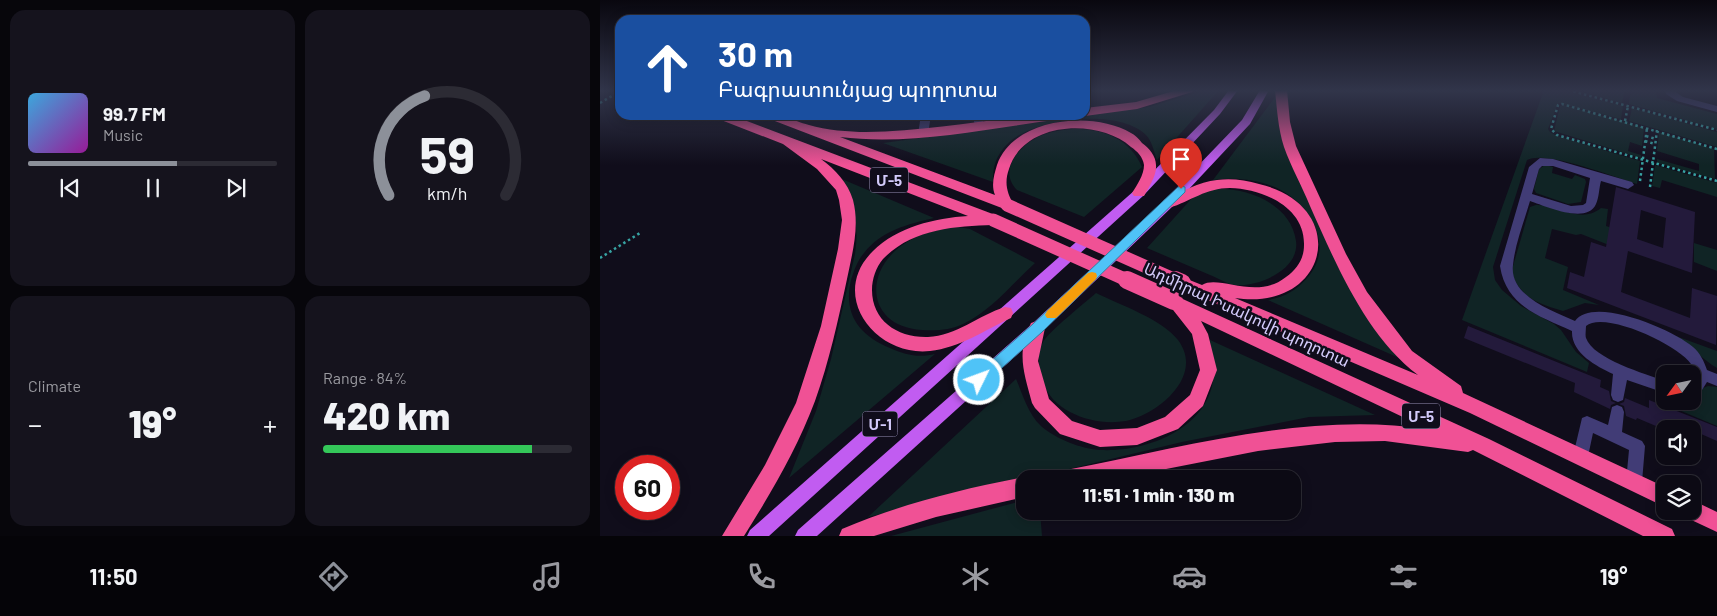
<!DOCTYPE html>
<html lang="en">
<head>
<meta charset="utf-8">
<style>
	body { margin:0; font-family:Barlow,"Noto Sans Armenian",sans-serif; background:#15131d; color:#f1f3f6; height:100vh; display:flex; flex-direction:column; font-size:19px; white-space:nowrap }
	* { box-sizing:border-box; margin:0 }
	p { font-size:16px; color:#9a9aa0 }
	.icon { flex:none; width:28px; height:28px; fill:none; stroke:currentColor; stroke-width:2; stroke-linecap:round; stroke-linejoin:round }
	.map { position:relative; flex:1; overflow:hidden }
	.details { display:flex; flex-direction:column; gap:10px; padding:10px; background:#07060b; width:600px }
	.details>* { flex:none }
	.guide { position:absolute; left:15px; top:15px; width:475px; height:105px; border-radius:15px; box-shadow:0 2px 12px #0003,0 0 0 1px #2c2b34; background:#1a4fa0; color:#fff; overflow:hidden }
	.needle { width:32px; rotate:237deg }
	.tools { position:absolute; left:1056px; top:365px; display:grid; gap:10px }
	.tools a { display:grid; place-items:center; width:45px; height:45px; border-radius:10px; background:#0c0a14; box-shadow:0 2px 12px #0003,0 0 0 1px #2c2b34; font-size:25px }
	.speed { position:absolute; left:15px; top:455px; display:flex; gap:10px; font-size:25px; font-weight:700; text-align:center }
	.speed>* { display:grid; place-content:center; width:65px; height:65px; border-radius:50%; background:#0c0a14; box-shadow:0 2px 12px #0003,0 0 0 1px #2c2b34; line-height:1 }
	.speed .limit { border:8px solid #d22; background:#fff; color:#111 }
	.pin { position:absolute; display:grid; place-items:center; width:42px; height:42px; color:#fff; margin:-51px -21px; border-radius:50% 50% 50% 0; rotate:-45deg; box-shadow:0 0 5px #0007 }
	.pin .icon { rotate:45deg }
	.me { position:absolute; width:55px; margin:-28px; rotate:48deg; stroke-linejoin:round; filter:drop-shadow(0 0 4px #0008) }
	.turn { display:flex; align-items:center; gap:18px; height:105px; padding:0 20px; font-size:22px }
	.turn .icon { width:65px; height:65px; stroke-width:2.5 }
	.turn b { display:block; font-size:35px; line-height:42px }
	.big { font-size:38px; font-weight:800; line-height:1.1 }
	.details .card { flex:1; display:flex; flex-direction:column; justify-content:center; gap:8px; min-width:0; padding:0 18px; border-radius:15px; background:#15131d }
	.details .dial { align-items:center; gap:0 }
	.dial svg { height:130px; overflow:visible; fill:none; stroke:#2c2b34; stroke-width:7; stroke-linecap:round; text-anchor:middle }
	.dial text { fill:#f1f3f6; stroke:none }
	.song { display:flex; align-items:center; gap:15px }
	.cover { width:60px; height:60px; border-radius:8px; background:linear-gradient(135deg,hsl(200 70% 55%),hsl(300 70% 35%)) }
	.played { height:5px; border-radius:2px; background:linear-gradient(90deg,#8c9099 60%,#2c2b34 60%) }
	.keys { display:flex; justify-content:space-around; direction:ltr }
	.heat { display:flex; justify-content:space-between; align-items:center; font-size:28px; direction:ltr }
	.charge { height:8px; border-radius:4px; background:linear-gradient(90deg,#34c759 84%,#2c2b34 0) }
	.details .tiles { flex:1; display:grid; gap:10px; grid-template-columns:repeat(2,1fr) }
	.trip { position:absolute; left:416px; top:470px; width:285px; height:50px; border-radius:15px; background:#0c0a14; box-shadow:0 2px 12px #0003,0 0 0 1px #2c2b34; font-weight:800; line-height:50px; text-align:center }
	.tabs { display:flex; height:80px; justify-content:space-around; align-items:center; background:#050408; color:#9a9aa0 }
	.tabs .icon { width:35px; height:35px }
	.tabs .selected { color:#8c9099 }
	.tabs b { font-size:22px; color:#f1f3f6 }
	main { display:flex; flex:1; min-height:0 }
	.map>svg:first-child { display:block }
</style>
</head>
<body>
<main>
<section class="details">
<div class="tiles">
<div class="card">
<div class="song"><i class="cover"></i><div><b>99.7 FM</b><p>Music</p></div></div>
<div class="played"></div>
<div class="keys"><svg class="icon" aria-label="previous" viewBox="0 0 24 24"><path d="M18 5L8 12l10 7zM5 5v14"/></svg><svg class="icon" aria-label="pause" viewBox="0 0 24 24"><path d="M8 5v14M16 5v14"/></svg><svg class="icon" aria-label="next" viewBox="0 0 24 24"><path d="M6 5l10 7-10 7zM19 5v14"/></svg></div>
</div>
<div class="card dial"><svg viewBox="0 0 100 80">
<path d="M14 69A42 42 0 1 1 86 69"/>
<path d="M14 69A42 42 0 0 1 36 8" stroke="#8c9099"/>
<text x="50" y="56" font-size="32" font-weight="700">59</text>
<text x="50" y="72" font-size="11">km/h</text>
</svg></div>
<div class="card"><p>Climate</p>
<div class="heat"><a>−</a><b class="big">19°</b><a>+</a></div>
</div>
<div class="card"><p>Range · 84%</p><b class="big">420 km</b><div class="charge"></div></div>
</div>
</section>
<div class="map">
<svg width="1117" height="536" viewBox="0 0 1117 536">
	<rect width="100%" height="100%" fill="#100d1b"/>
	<path fill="#102425" d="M606,90h13l-62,70c-3,-8 -5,-19 -11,-25 -27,-27 -105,-17 -133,4 -14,11 -21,25 -20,43l-110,-39 266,-36z
		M944,90h18l61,16 -2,13 -63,-16 -10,26 2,3 7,4 83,25 -3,23c-24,-7 -90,-34 -110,-24l-34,107 2,13 7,10 19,16 33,18 7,6 15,22 13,11 -2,9 -125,-52z
		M987,90h38l-3,13 -36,-10z
		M1031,90h25l1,8 60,16v15l-88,-25z
		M679,92c-4,27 2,48 13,73l114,196 -138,-61c16,-3 28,-9 39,-22 29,-32 3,-74 -30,-90 -20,-9 -43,-11 -64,-8z
		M964,105l80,23 -2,18 -12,-4 -2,9 13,4v3l-87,-27 6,-25z
		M1032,108l85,24v15l-88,-26z
		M472,129c29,-1 58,9 70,38l-58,50 -67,-27c-19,-19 1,-43 21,-53 11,-5 22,-7 34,-8z
		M1059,132l55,17 1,30 -58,-16v-4l42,12v-7l-42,-13z
		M945,165l8,2 -1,6 20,6 3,-4 10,4 1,3 -5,20 -13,2 -32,-11 -2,-4 5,-20z
		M1055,165l62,18v14l-55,-17 -2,8 -8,-2z
		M237,177l97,41c-26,6 -53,13 -70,35 -7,8 -10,18 -13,27 -8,34 8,55 39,68 15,7 29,10 45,6l-146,124 27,-67 15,-52 24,-105c5,-35 -3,-47 -18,-77z
		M613,189c33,-2 78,14 83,52 4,29 -38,46 -61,44 -8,-1 -17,-7 -25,-10 -21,-9 -42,-18 -63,-27l46,-51z
		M936,205c23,-1 44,20 65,3l7,1 -2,17 18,6 -5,17 -38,-15 -5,1 -24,-6 -7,29 23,9 -5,23 36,15 -14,-2 -22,8c-27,-8 -40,-12 -52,-38l19,-66z
		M358,227l12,2 65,34c-22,20 -44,48 -72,61 -12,6 -27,7 -41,6 -53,-3 -60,-55 -21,-84 18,-13 37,-17 57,-19z
		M1094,243l23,7v21l-23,-9z
		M496,293c24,12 66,26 82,47 27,36 -20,74 -52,81 -19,3 -39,0 -56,-9 -12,-6 -23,-17 -27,-30 -4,-14 -7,-26 0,-40 5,-10 43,-40 53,-49z
		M1073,335l44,16v17l-5,-3z
		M610,340l165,75 -66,2 -127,25 -314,75 148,-138c7,16 12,35 25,47 15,13 40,23 60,24 42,2 100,-18 111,-64 3,-15 0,-31 -2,-46z
		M1108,386l9,1v39l-50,-21v-4h25l1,-9z
		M425,500v11h15l2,25h-151z"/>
	<path fill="#231a3b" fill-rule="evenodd" d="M1016,187l79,25 -3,61 -64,-22 -7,41 69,26 2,-30 25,8 -1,49 -149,-57 3,-16 14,5 7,-35 15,5zM1041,210l25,8 -3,30 -26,-9z
		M868,326l133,54 -1,7 9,4 2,10 5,2 -5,2 -1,4 -36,-17 1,-9 -111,-45z
		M1025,398l24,10v-8l68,27v14l-25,-11v-1h-29l-26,-11 -1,2 -10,-4 -2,-10 -5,-2 5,-2z"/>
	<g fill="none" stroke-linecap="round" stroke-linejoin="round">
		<path stroke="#37a3a3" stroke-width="2.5" stroke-dasharray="2.5 3" stroke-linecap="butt" d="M968,90l149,40
			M0,103l20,-12
			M1025,121l3,-15
			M1046,136l10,3
			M1045,141l10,3
			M1117,149l-155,-45 -4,1 -7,24 6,6 160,46
			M1040,181l7,-53
			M1050,187l7,-57
			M0,258l40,-25"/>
		<path fill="#413c76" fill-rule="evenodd" d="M1065,90h8l10,7 34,9v6l-40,-11 -11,-7z
			M321,115h10l-3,19 -5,3 -5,-3z
			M373,115h10v13h-8z
			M940,158l13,1 79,23 2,3 -6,4 -27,-8c-2,7 -2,17 -5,23 -9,21 -51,2 -66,-3 -6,21 -15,43 -17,64 -4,31 40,46 62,56 18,-26 99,9 118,26 7,6 11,14 14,23l10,4v12l-10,-4 -5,8 -10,4c0,-10 4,-21 -1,-30 -12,-19 -87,-54 -105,-38 0,4 -1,9 0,12 7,21 60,36 79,43v12l-38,-13 -4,20 -5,2 -5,-2 -2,-5 2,-21c-17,-8 -42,-21 -41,-43 -33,-15 -66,-25 -72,-65l29,-99zM942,166h11l37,12 -4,25 -3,2 -12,1 -39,-12 7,-25z
			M1017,405l5,2 2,5 -2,20 20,9 3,5 -3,36 -2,6 -6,2 -6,-2 -2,-6 3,-32 -36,-17 -6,28 -6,3 -6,-3 -2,-5 9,-38 5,-2 21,9 4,-18z"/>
		<path fill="#c15cf1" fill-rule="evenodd" d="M629,90h9l-18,24 -77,82 -374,340h-22l3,-6 385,-340 79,-80z
			M660,90h9l-19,34 -77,82 -131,126 -225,204h-22l3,-6 234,-206 133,-124 77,-80z"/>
		<path fill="#f05195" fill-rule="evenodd" d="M577,90h17l-2,2 -55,17 -52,7 -2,-1h2v-7l51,-6z
			M675,90h12l3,32 6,24 50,108 21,38 45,59 49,35 2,7 202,94v20l-195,-94 -293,-126 -3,-4 3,-4 5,-2 20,8c17,-11 54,16 84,-8 11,-8 18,-18 18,-32 1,-38 -41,-56 -74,-57 -24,0 -39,13 -61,20l-5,-2 -2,-3 2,-3c17,-8 35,-18 53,-20 14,-2 28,0 42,4 93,22 70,128 -24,114l183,77c-52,-39 -82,-111 -108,-169 -8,-20 -19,-39 -26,-59 -6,-19 -7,-38 -9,-57z
			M114,115h17l267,101 2,4 -2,4 -5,1c-38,1 -81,4 -110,34 -7,8 -11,20 -11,31 0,31 26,48 56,47 28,-1 51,-22 77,-30l6,1 2,5 -2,5c-26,12 -52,30 -81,33 -55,6 -102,-56 -57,-100 24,-24 62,-33 95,-35l-147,-57c14,10 27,24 32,41 7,27 -1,54 -6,79 -9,42 -18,83 -32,122 -18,48 -44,92 -71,135h-22l43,-71 31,-62 25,-77 17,-77 4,-29 -3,-20 -3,-10 -19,-21 -34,-25 -67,-26z
			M165,115c20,0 26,5 44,10 17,5 40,7 57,7 68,0 134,-17 202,-17l-6,4c-72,9 -150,27 -222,18l155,58c-4,-10 -1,-20 2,-30 16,-47 95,-55 134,-32 4,2 8,6 11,10 7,5 14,13 14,22 1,10 -7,22 -12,31h-10l-2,-3c5,-8 12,-18 12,-28 -1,-8 -7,-14 -13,-18 -33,-29 -107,-26 -122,22 -5,14 -2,24 5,36l-2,3 -5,2 -240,-92z
			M574,295l315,144 183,90 3,7h-32l-170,-86 -5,2 -83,-11 -50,1 -77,9 -143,28h-59l3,-7 7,-2c118,-23 242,-59 362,-41l-227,-108 7,13 9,36 -14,36 -25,23 -41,16 -37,2 -40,-13 -25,-26 -3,-5c-8,-31 -16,-49 -1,-80l6,-2 6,2 2,5 -7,33 11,38 23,22 28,9 37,-2 28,-11 25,-22 10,-25 -8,-36 -26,-33 2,-4z
			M425,477l3,2h-3v18l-89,20 -62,19h-35l3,-7c59,-25 120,-40 183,-52z
			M1092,500l25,12v20l-32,-15 -2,-6h9z"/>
		<path stroke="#f05195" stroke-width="13" d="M407,205l171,76
			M393,220l136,61"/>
		<path stroke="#f05195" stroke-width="18" d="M527,280l47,21
			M575,280l7,3"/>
	</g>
	<linearGradient id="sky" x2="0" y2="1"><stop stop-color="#09070f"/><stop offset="0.55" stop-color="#31354a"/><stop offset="1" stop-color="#31354a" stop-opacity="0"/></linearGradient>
	<rect width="1117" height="165" fill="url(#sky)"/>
	<path fill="#4fc3f7" stroke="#337fa1" d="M581,186l4,1v5l-143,140 -58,52 -5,2 -5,-2 -1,-4 1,-4 59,-52 145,-137z"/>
	<path fill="#f59e0b" d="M492,272l4,1 1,3 -1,3 -40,39h-9l-2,-3 2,-4 41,-38z"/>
	<g text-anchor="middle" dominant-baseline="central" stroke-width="5" stroke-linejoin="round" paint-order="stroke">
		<g fill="#100d1b" stroke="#9892b8" stroke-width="1">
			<rect x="270" y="167.5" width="38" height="25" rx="4"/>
			<rect x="802" y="403.5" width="38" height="25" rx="4"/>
			<rect x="262.5" y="411.5" width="35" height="25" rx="4"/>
		</g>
		<g font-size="15" font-weight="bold" fill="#d3cbfb">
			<text x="289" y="180">Մ-5</text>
			<text x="821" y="416">Մ-5</text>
			<text x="280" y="424">Մ-1</text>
		</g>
		<g font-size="16" fill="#d3cbfb" stroke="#100d1b">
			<text transform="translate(647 314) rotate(25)">Ադմիրալ Իսակովի պողոտա</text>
		</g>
	</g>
</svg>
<div class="tools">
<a><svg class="needle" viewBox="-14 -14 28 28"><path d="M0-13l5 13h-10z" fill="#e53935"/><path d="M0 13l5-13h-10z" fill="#9a9aa0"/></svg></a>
<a><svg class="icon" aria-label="sound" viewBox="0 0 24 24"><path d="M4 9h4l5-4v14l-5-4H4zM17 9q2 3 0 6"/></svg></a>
<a><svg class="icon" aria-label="layers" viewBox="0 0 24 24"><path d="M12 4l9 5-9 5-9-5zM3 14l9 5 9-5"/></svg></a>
</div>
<div class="speed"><div class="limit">60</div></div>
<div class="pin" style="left:581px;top:189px;background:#d93025"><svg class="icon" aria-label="arrive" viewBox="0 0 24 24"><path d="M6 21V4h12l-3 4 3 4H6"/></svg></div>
<svg class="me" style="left:379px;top:380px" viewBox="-20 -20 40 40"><circle r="17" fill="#4fc3f7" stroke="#fff" stroke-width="3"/><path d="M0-11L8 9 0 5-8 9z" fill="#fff"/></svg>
<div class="trip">11:51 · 1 min · 130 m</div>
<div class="guide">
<div class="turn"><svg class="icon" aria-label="ahead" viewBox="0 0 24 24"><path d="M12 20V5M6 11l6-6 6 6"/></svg><div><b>30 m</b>Բագրատունյաց պողոտա</div></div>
</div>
</div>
</main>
<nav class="tabs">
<b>11:50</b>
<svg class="icon selected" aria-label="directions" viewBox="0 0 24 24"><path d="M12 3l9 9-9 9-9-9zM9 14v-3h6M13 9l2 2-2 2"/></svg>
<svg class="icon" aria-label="music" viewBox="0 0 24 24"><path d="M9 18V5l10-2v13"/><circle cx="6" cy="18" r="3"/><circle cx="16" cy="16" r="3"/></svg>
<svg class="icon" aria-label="phone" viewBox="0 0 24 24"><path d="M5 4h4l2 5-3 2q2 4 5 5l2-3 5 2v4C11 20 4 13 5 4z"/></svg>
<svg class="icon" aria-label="climate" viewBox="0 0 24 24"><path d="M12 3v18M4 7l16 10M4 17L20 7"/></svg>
<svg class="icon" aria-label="car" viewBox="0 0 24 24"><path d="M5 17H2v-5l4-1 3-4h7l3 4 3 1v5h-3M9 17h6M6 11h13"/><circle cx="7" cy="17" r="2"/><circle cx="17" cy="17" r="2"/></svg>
<svg class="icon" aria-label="filters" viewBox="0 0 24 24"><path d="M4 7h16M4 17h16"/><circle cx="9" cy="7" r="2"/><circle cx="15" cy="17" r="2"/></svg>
<b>19°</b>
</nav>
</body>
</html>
